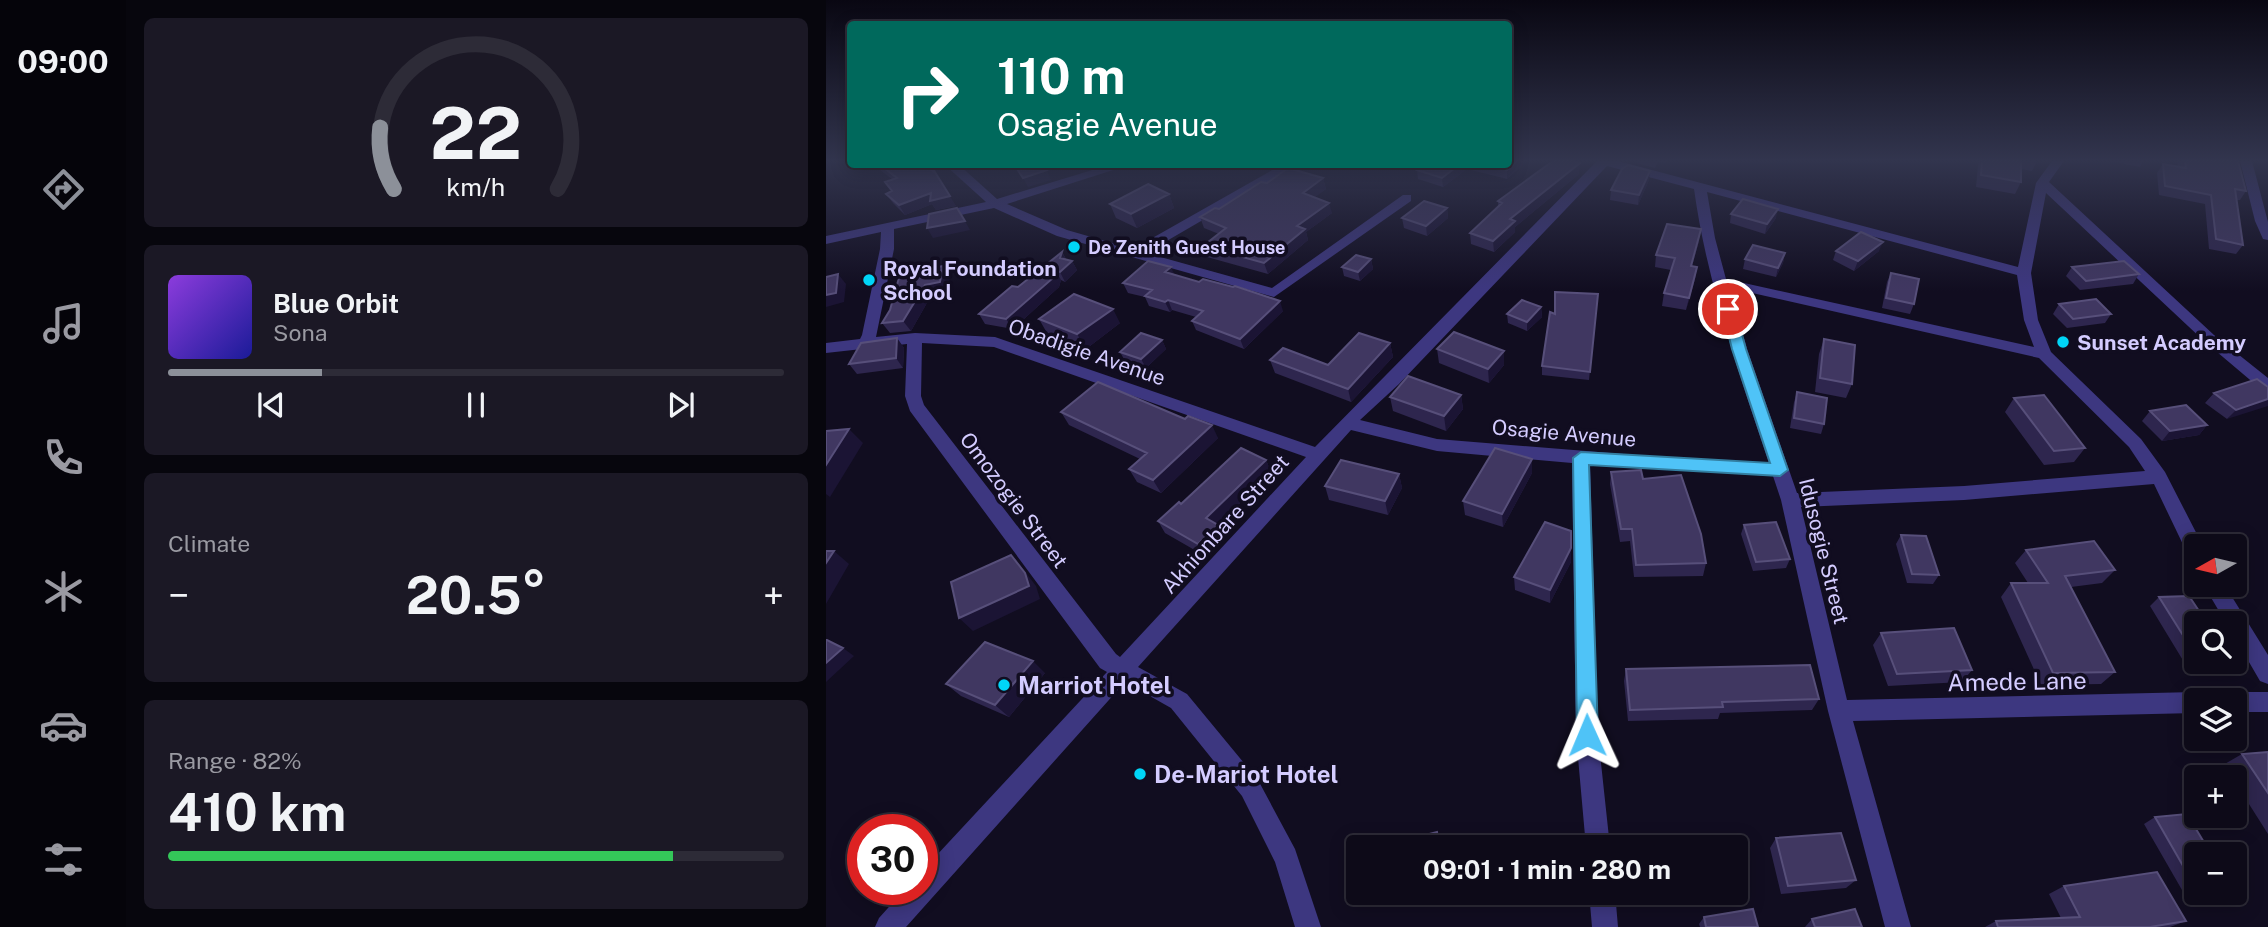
<!DOCTYPE html>
<html lang="en">
<head>
<meta charset="utf-8">
<style>
	body { margin:0; font-family:"Public Sans",sans-serif; background:#1b1825; color:#f1f3f6; height:100vh; display:flex; flex-direction:column; font-size:26px; white-space:nowrap }
	* { box-sizing:border-box; margin:0 }
	p { font-size:23px; color:#9a9aa2 }
	.icon { flex:none; width:38px; height:38px; fill:none; stroke:currentColor; stroke-width:2; stroke-linecap:round; stroke-linejoin:round }
	.map { position:relative; flex:1; overflow:hidden }
	.side { display:flex; flex-direction:column; gap:18px; padding:18px; background:#07060d; width:700px }
	.side>* { flex:none }
	.hud { position:absolute; left:21px; top:21px; width:665px; height:147px; border-radius:7px; box-shadow:0 4px 18px #0003,0 0 0 2px #2d2b37; background:#00695c; color:#fff; overflow:hidden }
	.needle { width:46px; rotate:262deg }
	.tools { position:absolute; left:1358px; top:534px; display:grid; gap:14px }
	.tools a { display:grid; place-items:center; width:63px; height:63px; border-radius:7px; background:#0d0a18; box-shadow:0 4px 18px #0003,0 0 0 2px #2d2b37; font-size:35px }
	.speed { position:absolute; left:21px; top:814px; display:flex; gap:14px; font-size:35px; font-weight:700; text-align:center }
	.speed>* { display:grid; place-content:center; width:91px; height:91px; border-radius:50%; background:#0d0a18; box-shadow:0 4px 18px #0003,0 0 0 2px #2d2b37; line-height:1 }
	.speed .limit { border:10px solid #d22; background:#fff; color:#111 }
	.pin { position:absolute; display:grid; place-items:center; width:60px; height:60px; color:#fff; margin:-30px; border:4px solid #fff; border-radius:50%; box-shadow:0 2px 7px #0007 }
	.me { position:absolute; width:77px; margin:-38px; rotate:359deg; stroke-linejoin:round; filter:drop-shadow(0 0 5px #0008) }
	.turn { display:flex; align-items:center; gap:24px; height:147px; padding:0 35px; font-size:32px }
	.turn .icon { width:91px; height:91px; stroke-width:2.5 }
	.turn b { display:block; font-size:49px; line-height:60px }
	.big { font-size:52px; font-weight:700; line-height:1.1 }
	.side .widget { flex:1; display:flex; flex-direction:column; justify-content:center; gap:10px; min-width:0; padding:0 24px; border-radius:10px; background:#1b1825 }
	.side .dial { align-items:center; gap:0 }
	.dial svg { height:182px; overflow:visible; fill:none; stroke:#2d2b37; stroke-width:7; stroke-linecap:round; text-anchor:middle }
	.dial text { fill:#f1f3f6; stroke:none }
	.song { display:flex; align-items:center; gap:21px }
	.cover { width:84px; height:84px; border-radius:10px; background:linear-gradient(135deg,hsl(270 70% 55%),hsl(240 70% 35%)) }
	.played { height:7px; border-radius:4px; background:linear-gradient(90deg,#8c9099 25%,#2d2b37 25%) }
	.keys { display:flex; justify-content:space-around; direction:ltr }
	.heat { display:flex; justify-content:space-between; align-items:center; font-size:38px; direction:ltr }
	.charge { height:10px; border-radius:5px; background:linear-gradient(90deg,#34c759 82%,#2d2b37 0) }
	.trip { position:absolute; left:520px; top:835px; width:402px; height:70px; border-radius:7px; background:#0d0a18; box-shadow:0 4px 18px #0003,0 0 0 2px #2d2b37; font-weight:700; line-height:70px; text-align:center }
	main { display:flex; flex:1; min-height:0 }
	.tab-bar { display:flex; flex-direction:column; width:126px; justify-content:space-around; align-items:center; background:#05040a; color:#9a9aa2 }
	.tab-bar .icon { width:49px; height:49px }
	.tab-bar .on { color:#8c9099 }
	.tab-bar b { font-size:32px; color:#f1f3f6 }
	.map>svg:first-child { display:block }
</style>
</head>
<body>
<main>
<nav class="tab-bar">
<b>09:00</b>
<svg class="icon on" aria-label="directions" viewBox="0 0 24 24"><path d="M12 3l9 9-9 9-9-9zM9 14v-3h6M13 9l2 2-2 2"/></svg>
<svg class="icon" aria-label="music" viewBox="0 0 24 24"><path d="M9 18V5l10-2v13"/><circle cx="6" cy="18" r="3"/><circle cx="16" cy="16" r="3"/></svg>
<svg class="icon" aria-label="phone" viewBox="0 0 24 24"><path d="M5 4h4l2 5-3 2q2 4 5 5l2-3 5 2v4C11 20 4 13 5 4z"/></svg>
<svg class="icon" aria-label="climate" viewBox="0 0 24 24"><path d="M12 3v18M4 7l16 10M4 17L20 7"/></svg>
<svg class="icon" aria-label="car" viewBox="0 0 24 24"><path d="M5 17H2v-5l4-1 3-4h7l3 4 3 1v5h-3M9 17h6M6 11h13"/><circle cx="7" cy="17" r="2"/><circle cx="17" cy="17" r="2"/></svg>
<svg class="icon" aria-label="filters" viewBox="0 0 24 24"><path d="M4 7h16M4 17h16"/><circle cx="9" cy="7" r="2"/><circle cx="15" cy="17" r="2"/></svg>
</nav>
<section class="side">
<div class="widget dial"><svg viewBox="0 0 100 80">
<path d="M14 69A42 42 0 1 1 86 69"/>
<path d="M14 69A42 42 0 0 1 8 42" stroke="#8c9099"/>
<text x="50" y="56" font-size="32" font-weight="700">22</text>
<text x="50" y="72" font-size="11">km/h</text>
</svg></div>
<div class="widget">
<div class="song"><i class="cover"></i><div><b>Blue Orbit</b><p>Sona</p></div></div>
<div class="played"></div>
<div class="keys"><svg class="icon" aria-label="previous" viewBox="0 0 24 24"><path d="M18 5L8 12l10 7zM5 5v14"/></svg><svg class="icon" aria-label="pause" viewBox="0 0 24 24"><path d="M8 5v14M16 5v14"/></svg><svg class="icon" aria-label="next" viewBox="0 0 24 24"><path d="M6 5l10 7-10 7zM19 5v14"/></svg></div>
</div>
<div class="widget"><p>Climate</p>
<div class="heat"><a>−</a><b class="big">20.5°</b><a>+</a></div>
</div>
<div class="widget"><p>Range · 82%</p><b class="big">410 km</b><div class="charge"></div></div>
</section>
<div class="map">
<svg width="1442" height="927" viewBox="0 0 1442 927">
	<rect width="100%" height="100%" fill="#110d20"/>
	<g fill="none" stroke-linecap="round" stroke-linejoin="round">
		<path fill="#3d3780" fill-rule="evenodd" d="M771,161h21l400,106 18,-84 16,-22h12l-15,21 165,153 54,43v14l-6,-2 -58,-49 -158,-148 -15,80 7,47 13,32 90,87 24,33 38,74h-7v13l-7,-2 -35,-73 -190,16 -163,7 46,193 349,-8 8,4 2,4h-10v13l-343,8 58,206h-26l-57,-216 -47,-211 -8,-24 -183,-11 8,270 12,112h-24l-10,-112 -4,-272 -135,-12 -86,-21 -213,237 49,27 71,86 37,69 26,78h-26l-20,-65 -33,-66 -71,-88 -46,-26 -219,245h-31l4,-9 26,-29h17v-18l185,-199 -7,-4 -190,-257 -5,-15 2,-52 -81,9v-10l34,-4 2,-4 18,-86 1,-17 -55,12v-8l160,-34 -42,-38h14l39,35 115,-35h20l-125,40 60,26 66,19 150,-85h16l-153,89 126,35 131,-93h8v6l-137,96 -217,-61 -63,-28 -100,21v20l-18,88 39,-4 80,4 320,110zM781,166l87,23c13,94 45,184 75,274l-133,-8 -199,-16 -77,-19 39,-36zM881,192l310,83 7,45 10,27 -308,-68 -11,-41zM904,288l309,70 90,89 16,24 -181,15 -167,7 -50,-144zM96,343l72,4 312,110 -186,200 -4,-3 -192,-249 -3,-9z
			M1414,161h12l16,61v18l-5,-1 -8,-18z
			M1377,584h21l44,71v29l-8,-3 -25,-43v-15h-9z
			M1409,692h33v20h-33v-12h-10l2,-5z
			M763,892h26l3,35h-26z"/>
	</g>
	<path fill="#2e264e" d="M682,161h19l-20,18 -40,-10 -24,18 -25,-8 -1,-9 6,-6h85z
		M811,161h29l-1,2 -7,-2 -3,7 -19,-5z
		M1153,161h58l-5,10 -11,-2v13l-6,12 -39,-7 2,-22z
		M1284,161h33l-3,6z
		M1351,161h61l8,30 -6,9h-4l7,45 -7,9 -27,-5 -4,-45 -46,-9 -2,-22 6,-9 15,3z
		M46,164h51l33,42 -20,4 -4,-6 -27,11 -12,-12 -7,-9 6,-2v-13z
		M753,174l-64,53v5l-21,20 -23,-8 -1,-11 28,-26v-6z
		M497,178l3,11 -12,8 18,16 -26,19 2,8 -40,34 -61,-17 -4,-11 16,-12 -15,-6 -4,-11 19,-8z
		M823,180l-11,25 -28,-5 1,-10z
		M343,194l5,14 -37,20 -21,-10 -6,-14z
		M621,208l1,10 -21,18 -23,-8 -2,-10z
		M905,214l45,4 -11,16 -35,-11z
		M873,241l-7,25 5,1 -2,12 -9,31 -24,-4 2,-13 7,-23 -16,-3 1,-12z
		M1010,251h43l-25,20 -21,-11z
		M236,252l4,7 6,2 5,9 -12,12 -4,-2 -2,7 -46,42 -28,-5 -6,-10 39,-27z
		M959,253l-2,10 -7,14 -33,-8 2,-10z
		M545,259l2,10 -13,12 -16,-5 -2,-9z
		M1246,267l67,7 -6,10 -53,6 -14,-14z
		M1065,273l23,31 -4,10 -28,-6 5,-26z
		M349,275l108,36 -39,38 -48,-19 -4,-9 4,-4 -24,-7 -2,2 -21,-6 -4,-9 -17,-4 -5,-10z
		M124,276l-4,16 -14,2 -21,37 -21,2 -8,-10z
		M772,294l-9,86 -47,-5v-9z
		M1233,304l52,10 -6,9 -38,5 -14,-14z
		M715,307l1,10 -15,14 -19,-8 -1,-9z
		M213,319l81,4 -34,26 -39,-16z
		M71,338l7,10 -1,20 -46,6 -8,-10z
		M998,339l28,45 -6,14 -31,-6 4,-38z
		M336,340l4,9 -20,19 -21,-7 -5,-9z
		M564,343l3,14 -42,45 -76,-29 -5,-13 58,5z
		M611,349l67,16 -15,18 -50,-20z
		M1442,387l-41,32 -22,-16 9,-10z
		M971,392l27,32 -3,10 -31,-6 4,-26z
		M635,395l2,14 -17,22 -53,-20 -3,-14z
		M1188,398l71,50 -11,14 -30,3 -39,-53z
		M1324,411l57,14 -8,10 -37,6 -20,-20z
		M235,412l124,7 33,19 -57,55 -24,-11 -8,-13 11,-10 -71,-34z
		M706,459v14l-29,54 -38,-12 -2,-14z
		M440,460l5,12 -53,53 6,12 -19,19 -40,-23 -7,-12 23,-17z
		M785,472l32,7 63,84 -3,13 -69,1 -4,-36 -10,1 -10,-58z
		M573,474l3,14 -14,27 -59,-15 -4,-14z
		M918,525l46,34 -4,9 -33,3 -12,-37z
		M1075,535l38,40 -6,9 -26,-1 -11,-39z
		M745,548v14l-21,41 -35,-13 -1,-13z
		M1200,550l89,20 -13,13 -31,4 44,85 -14,12 -60,1 -40,-88 10,-14h17l-13,-20z
		M1333,597l37,26v39h28l-6,4 -31,1 -37,-61z
		M1055,633l91,37 -10,12 -74,4 -15,-41z
		M800,669l193,30 -7,11 -92,3 -2,6 -90,2 -4,-40z
		M219,673l-36,44 -48,-21 -15,-12z
		M1442,752v82l-33,-52v-5h-4l-8,-12 19,-11z
		M1329,817l41,37v34l-14,2 -38,-66z
		M950,838l80,42 -10,8 -65,6 -11,-46z
		M1238,886l122,35 -16,6h-185l11,-6 65,-3 -12,-24z
		M878,917l54,10h-58l-1,-3z
		M986,919l50,8h-57z"/>
	<path fill="#1b1434" d="M691,161h10l-20,18v-9z
		M754,163l-1,11 -64,53v5l-21,20 -1,-11 17,-22z
		M634,164h7v5l-24,18 -1,-9z
		M107,169l23,37 -20,4 -4,-6 -27,11 -6,-10 32,-12z
		M221,170l4,10 -23,7 -5,-9z
		M824,171l-1,9 -11,25 1,-10z
		M497,178l3,11 -20,15 -3,-11z
		M343,194l5,14 -37,20 -6,-14z
		M503,203l3,10 -26,19 2,8 -40,34 -4,-11 33,-37z
		M621,208l1,10 -21,18 -1,-10z
		M952,209l-2,9 -11,16 2,-10z
		M139,221l5,9 -37,8 -6,-10z
		M875,229l-2,12 -10,37 2,-12z
		M1057,242l-4,9 -25,20 4,-10z
		M236,252l5,10 5,-1 5,9 -12,12 -5,-10v-14z
		M959,253l-2,10 -7,14 2,-9z
		M545,259l2,10 -13,12 -2,-9z
		M117,266l7,10 -4,16 -14,2 -21,37 -8,-10 22,-36z
		M345,267l4,9 -10,-4z
		M871,267l-2,12 -9,31 3,-12z
		M230,271l5,9 -2,7 -46,42 -7,-10z
		M12,274l8,10 -2,18 -18,5v-12z
		M342,300l4,10 -2,2 -5,-10z
		M454,301l3,10 -39,38 -4,-10z
		M715,307l1,10 -15,14v-9z
		M287,309l7,14 -34,26 -9,-15z
		M71,338l7,10 -1,20 -7,-10z
		M336,340l4,9 -20,19 -5,-9z
		M564,343l3,14 -42,45 -3,-13z
		M678,351v14l-15,18 -1,-14z
		M635,395l2,14 -17,22 -2,-15z
		M1442,399v7l-41,13 9,-9z
		M386,425l6,13 -57,55 -8,-13z
		M1381,425l-8,10 -37,6 8,-10z
		M23,429l14,14 -33,54 -4,-3v-29z
		M706,459v14l-29,54 -1,-13z
		M440,460l5,12 -59,58 -6,-12z
		M573,474l3,14 -14,27 -3,-14z
		M392,525l6,12 -19,19 -7,-12z
		M745,548v14l-21,41v-13z
		M8,551l15,13 -23,40v-41z
		M185,555l12,14 13,17 4,13 -67,32 -14,-13z
		M17,648l11,8 -28,26v-19z
		M207,661l12,12 -36,44 -14,-12z
		M555,892h34l-35,10 -5,-8z"/>
	<path fill="#403761" stroke="#574f7a" stroke-width="2" d="M682,161h9l-10,9 -21,-6h22z
		M727,161h21l6,2 -70,56 5,2 -22,20 -23,-8 32,-30 -4,-2z
		M1156,161h39v21l-40,-7z
		M1359,161h53l8,30 -11,-2 8,56 -27,-6 -5,-44 -46,-9 -2,-22 23,4z
		M53,164h44l10,7v-2l17,27 -20,5 1,-8 -32,12 -13,-11 6,-3 -7,-9 12,-4z
		M195,164h21l5,6 -24,8 -8,-12z
		M597,164h37l-18,14 -25,-8z
		M802,165l22,6 -11,24 -28,-5 11,-21z
		M462,168l35,10 -20,15 26,10 -32,23 8,3 -41,34 -61,-17 23,-18 -26,-11 15,-9 4,1 42,-27 6,1z
		M322,184l21,10 -38,20 -21,-10z
		M917,199l35,10 -11,15 -36,-10z
		M598,201l23,7 -21,18 -24,-8z
		M131,208l8,13 -38,7 2,-14z
		M841,224l34,5 -10,37 6,1 -8,31 -25,-5 11,-35 -19,-3z
		M1035,232l22,10 -25,19 -22,-10z
		M927,245l32,8 -7,15 -33,-9z
		M236,252l-2,6 12,3 -12,11 -4,-1 -3,7 -47,41 -27,-5 33,-28 6,1z
		M530,255l15,4 -13,13 -16,-5z
		M322,261l23,6 -6,5 34,10 4,-3 30,8 2,-1 45,15 -40,38 -48,-18 11,-10 -35,-11 -3,2 -20,-6 7,-6 -29,-7z
		M1298,261l15,13 -53,7 -14,-14z
		M117,266l-3,16 -15,3 -22,36 -21,2 8,-13 10,-36z
		M1065,273l28,6 -5,25 -28,-6z
		M12,274l-2,19 -10,2v-18z
		M729,292l43,2 -8,78 -48,-6 8,-54 5,2z
		M248,294l39,15 -36,25 -38,-15z
		M1270,299l15,15 -38,5 -14,-15z
		M696,300l19,7 -14,15 -20,-8z
		M628,332l50,19 -16,18 -51,-20z
		M315,333l21,7 -21,19 -21,-7z
		M533,333l31,10 -42,46 -78,-29 13,-12 45,17z
		M71,338l-1,20 -47,6 12,-21z
		M998,339l31,6 -3,39 -32,-6z
		M582,376l53,19 -17,21 -54,-19z
		M1431,379l11,8v12l-32,11 -22,-17z
		M272,382l87,37 3,-3 24,9 -59,55 -24,-11 18,-16 -86,-41z
		M971,392l30,6 -3,26 -30,-6z
		M1218,395l41,53 -31,3 -40,-53z
		M1360,405l21,20 -37,6 -20,-20z
		M23,429l-23,36v-34z
		M415,448l25,12 -60,58 12,7 -20,19 -40,-23 21,-19 2,2z
		M669,448l37,11 -30,55 -39,-13z
		M515,460l58,14 -14,27 -60,-15z
		M815,470l2,9 38,-4 20,59 5,29 -70,2 -4,-36h-11l-10,-57z
		M719,522l26,9v17l-21,42 -36,-13z
		M950,522l14,37 -34,3 -12,-37z
		M1075,535l25,1 13,39 -27,-1z
		M1268,541l21,29 -50,6 50,96 -62,1 -42,-90h37l-22,-33z
		M0,551h8l-8,12z
		M185,555l14,18 4,13 -70,32 -8,-36z
		M1363,596l18,27h-11v33l-37,-59z
		M1128,628l18,42 -75,4 -16,-41z
		M0,640h1l16,8 -17,15z
		M159,642l48,19 -38,44 -49,-21z
		M984,665l9,34 -97,3 1,5 -93,3 -4,-41z
		M1442,752v41l-26,-39z
		M1361,814l24,40h-15v30l-2,1 -39,-68z
		M611,832l2,15h-60z
		M1015,833l15,47 -68,6 -12,-48z
		M1331,872l29,49 -36,6h-152l-2,-6 84,-4 -16,-31z
		M927,909l5,18h-52l-2,-10z
		M1029,909l7,18h-47l-3,-8z"/>
	<linearGradient id="sky" x2="0" y2="1"><stop stop-color="#090712"/><stop offset="0.55" stop-color="#32354e"/><stop offset="1" stop-color="#32354e" stop-opacity="0"/></linearGradient>
	<rect width="1442" height="291" fill="url(#sky)"/>
	<path fill="#4fc3f7" stroke="#337fa1" stroke-width="2" d="M902,304l7,5 11,40 42,121 -8,6 -191,-11 9,270 -3,7 -8,3 -7,-3 -3,-7 -4,-277 8,-6 189,11 -38,-114 -10,-40z"/>
	<g fill="#00d5f7" stroke="#110d20" stroke-width="2.5">
		<circle cx="248" cy="247" r="7"/>
		<circle cx="43" cy="280" r="7"/>
		<circle cx="1237" cy="342" r="7"/>
		<circle cx="178" cy="685" r="7"/>
		<circle cx="314" cy="774" r="7"/>
	</g>
	<g text-anchor="middle" dominant-baseline="central" stroke-width="7" stroke-linejoin="round" paint-order="stroke">
		<g font-size="18" font-weight="bold" fill="#d4ccff" stroke="#110d20" text-anchor="start">
			<text x="262" y="247">De Zenith Guest House</text>
		</g>
		<g font-size="21" font-weight="bold" fill="#d4ccff" stroke="#110d20" text-anchor="start">
			<text x="57" y="268">Royal Foundation<tspan x="57" dy="24">School</tspan></text>
			<text x="1251" y="342">Sunset Academy</text>
		</g>
		<g font-size="21" fill="#d4ccff" stroke="#110d20">
			<text transform="translate(261 352) rotate(19)">Obadigie Avenue</text>
			<text transform="translate(738 433) rotate(5)">Osagie Avenue</text>
			<text transform="translate(188 500) rotate(53)">Omozogie Street</text>
			<text transform="translate(399 524) rotate(-48)">Akhionbare Street</text>
			<text transform="translate(998 551) rotate(76)">Idusogie Street</text>
		</g>
		<g font-size="24" fill="#d4ccff" stroke="#110d20">
			<text transform="translate(1191 681) rotate(-1)">Amede Lane</text>
		</g>
		<g font-size="24" font-weight="bold" fill="#d4ccff" stroke="#110d20" text-anchor="start">
			<text x="192" y="685">Marriot Hotel</text>
			<text x="328" y="774">De-Mariot Hotel</text>
		</g>
	</g>
</svg>
<div class="tools">
<a><svg class="needle" viewBox="-14 -14 28 28"><path d="M0-13l5 13h-10z" fill="#e53935"/><path d="M0 13l5-13h-10z" fill="#9a9aa2"/></svg></a>
<a><svg class="icon" aria-label="search" viewBox="0 0 24 24"><circle cx="10" cy="10" r="6"/><path d="M15 15l6 6"/></svg></a>
<a><svg class="icon" aria-label="layers" viewBox="0 0 24 24"><path d="M12 4l9 5-9 5-9-5zM3 14l9 5 9-5"/></svg></a>
<a>+</a>
<a>−</a>
</div>
<div class="speed"><div class="limit">30</div></div>
<div class="pin" style="left:902px;top:309px;background:#d93025"><svg class="icon" aria-label="arrive" viewBox="0 0 24 24"><path d="M6 21V4h12l-3 4 3 4H6"/></svg></div>
<svg class="me" style="left:761px;top:735px" viewBox="-20 -20 40 40"><path d="M0-17L14 15 0 8-14 15z" fill="#4fc3f7" stroke="#fff" stroke-width="4"/></svg>
<div class="trip">09:01 · 1 min · 280 m</div>
<div class="hud">
<div class="turn"><svg class="icon" aria-label="right" viewBox="0 0 24 24"><path d="M7 20v-9h11M14 6l5 5-5 5"/></svg><div><b>110 m</b>Osagie Avenue</div></div>
</div>
</div>
</main>
</body>
</html>
